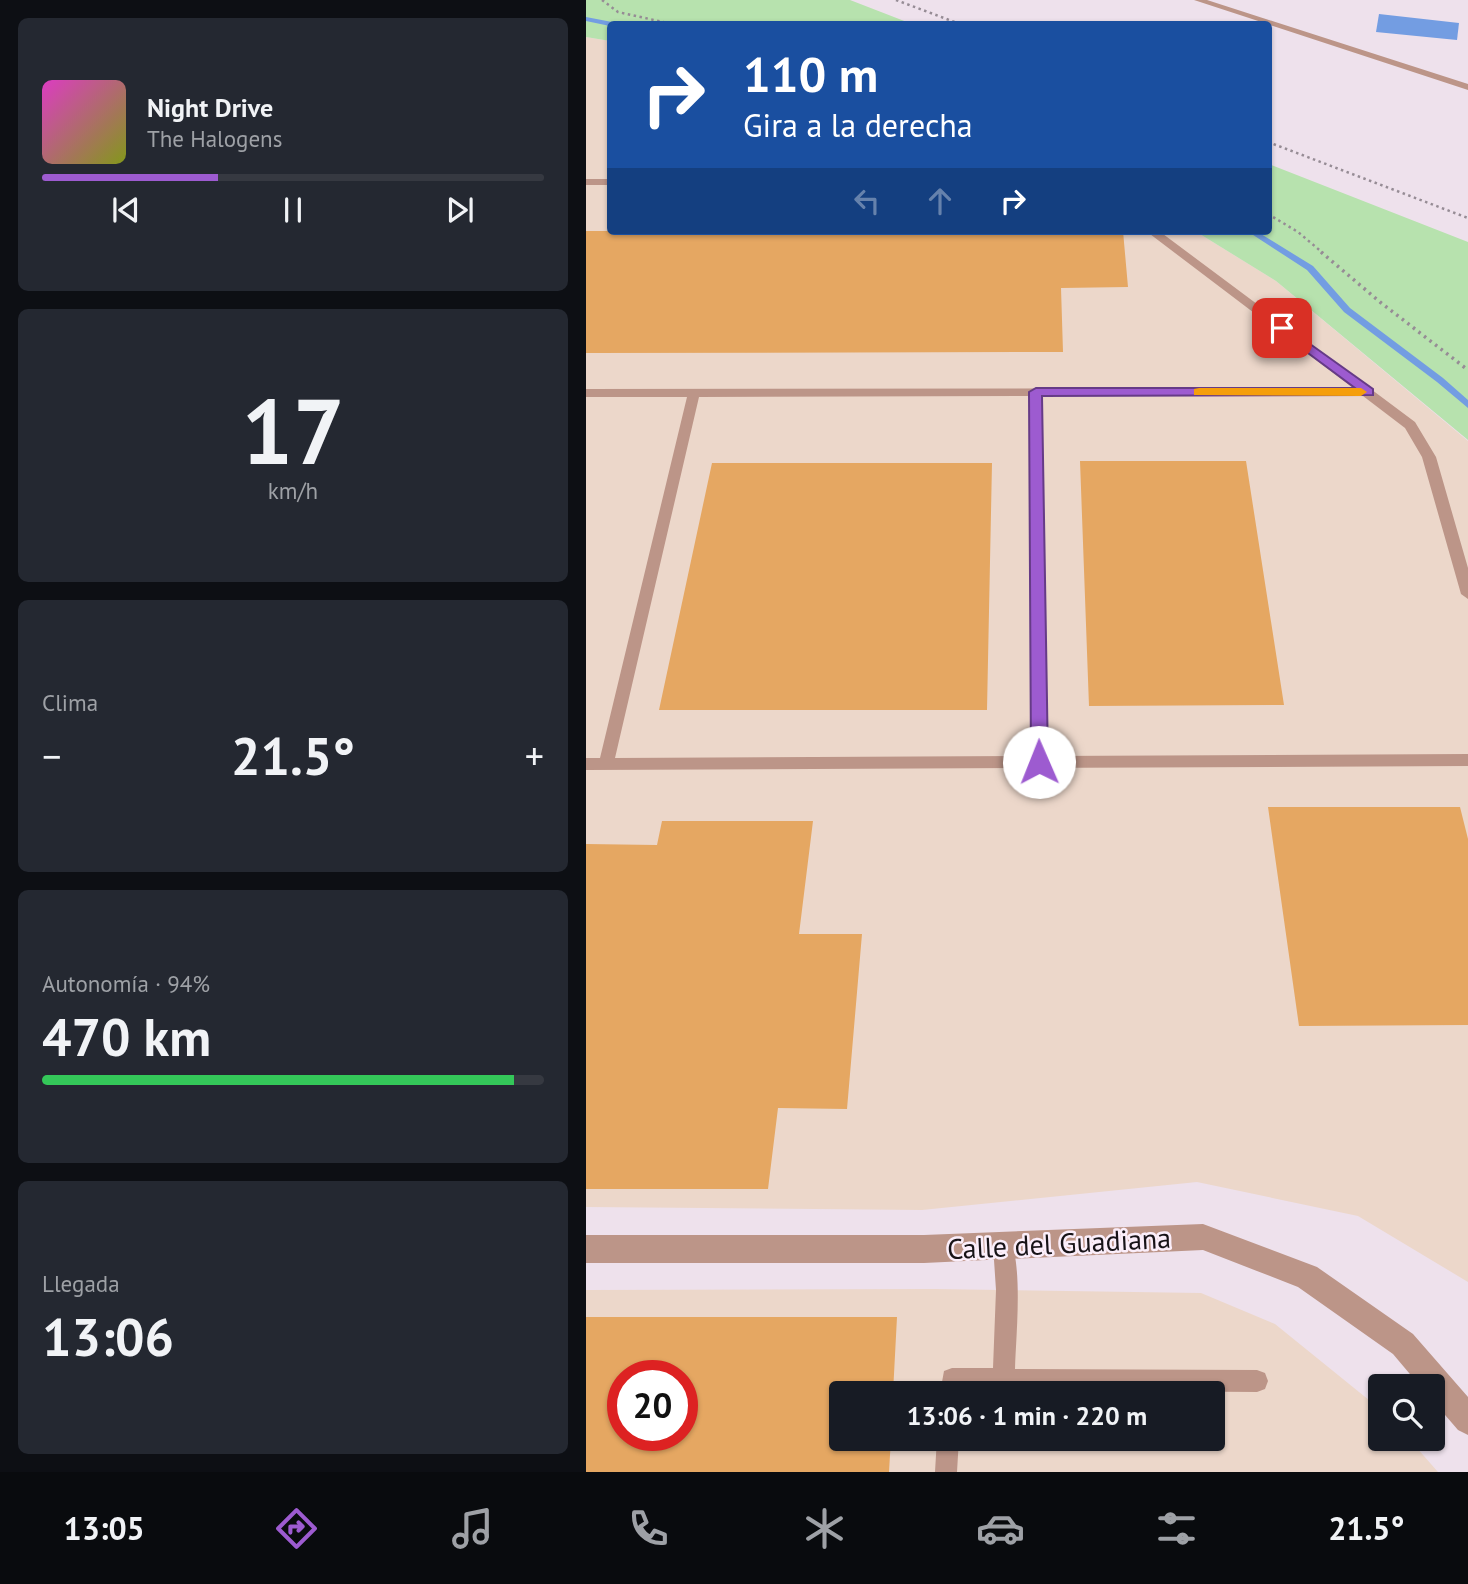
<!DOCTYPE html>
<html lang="es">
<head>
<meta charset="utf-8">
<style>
	body { margin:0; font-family:"PT Sans",sans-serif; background:#242831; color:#f1f3f6; height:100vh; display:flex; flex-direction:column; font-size:26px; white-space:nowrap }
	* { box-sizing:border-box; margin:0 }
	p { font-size:23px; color:#9ea1a6 }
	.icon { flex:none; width:38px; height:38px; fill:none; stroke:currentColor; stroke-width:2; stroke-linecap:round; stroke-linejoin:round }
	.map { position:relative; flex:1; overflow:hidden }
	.sheet { display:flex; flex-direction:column; gap:18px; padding:18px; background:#0d0f14; width:586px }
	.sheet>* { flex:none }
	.guide { position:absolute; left:21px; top:21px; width:665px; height:214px; border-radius:7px; box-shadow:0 2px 5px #0004; background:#1a4fa0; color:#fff; overflow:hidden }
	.tools { position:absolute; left:782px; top:1374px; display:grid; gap:14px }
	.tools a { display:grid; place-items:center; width:77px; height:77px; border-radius:7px; background:#171b24; box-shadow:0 2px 5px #0004; font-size:35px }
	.speed { position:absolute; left:21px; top:1360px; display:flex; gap:14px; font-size:35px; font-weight:700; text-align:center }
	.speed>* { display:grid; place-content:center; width:91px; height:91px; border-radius:50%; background:#171b24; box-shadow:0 2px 5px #0004; line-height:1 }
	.speed .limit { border:10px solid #d22; background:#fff; color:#111 }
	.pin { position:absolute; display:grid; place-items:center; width:60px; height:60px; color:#fff; margin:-30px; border-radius:14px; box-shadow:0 4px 10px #0006 }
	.me { position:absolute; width:77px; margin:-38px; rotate:359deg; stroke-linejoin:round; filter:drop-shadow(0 0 5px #0008) }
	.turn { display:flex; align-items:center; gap:24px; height:147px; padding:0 21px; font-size:32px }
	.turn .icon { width:91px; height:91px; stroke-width:2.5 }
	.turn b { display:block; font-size:49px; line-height:60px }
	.lanes { display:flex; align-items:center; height:66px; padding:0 21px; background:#0003; justify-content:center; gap:35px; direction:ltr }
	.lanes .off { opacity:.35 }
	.big { font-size:52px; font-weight:600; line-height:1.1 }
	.sheet .tile { flex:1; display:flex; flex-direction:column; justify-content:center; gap:10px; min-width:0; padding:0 24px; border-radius:10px; background:#242831 }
	.sheet .dial { align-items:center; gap:0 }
	.dial b { font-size:91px; line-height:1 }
	.song { display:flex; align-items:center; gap:21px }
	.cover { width:84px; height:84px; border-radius:10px; background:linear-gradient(135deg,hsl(310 70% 55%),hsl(70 70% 35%)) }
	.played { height:7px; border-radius:4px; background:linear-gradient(90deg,#9d5bd0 35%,#363941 35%) }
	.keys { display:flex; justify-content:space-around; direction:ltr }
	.heat { display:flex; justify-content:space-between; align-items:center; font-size:38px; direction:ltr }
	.charge { height:10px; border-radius:5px; background:linear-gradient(90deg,#34c759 94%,#363941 0) }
	.trip { position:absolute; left:243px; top:1381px; width:396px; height:70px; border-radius:7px; background:#171b24; box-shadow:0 2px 5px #0004; font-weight:600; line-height:70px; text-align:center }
	.tab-bar { display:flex; height:112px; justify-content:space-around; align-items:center; background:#090b0e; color:#9ea1a6 }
	.tab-bar .icon { width:49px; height:49px }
	.tab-bar .active { color:#9d5bd0 }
	.tab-bar b { font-size:32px; color:#f1f3f6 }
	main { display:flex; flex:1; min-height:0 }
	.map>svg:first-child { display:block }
</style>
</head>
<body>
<main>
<section class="sheet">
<div class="tile">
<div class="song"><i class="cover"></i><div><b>Night Drive</b><p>The Halogens</p></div></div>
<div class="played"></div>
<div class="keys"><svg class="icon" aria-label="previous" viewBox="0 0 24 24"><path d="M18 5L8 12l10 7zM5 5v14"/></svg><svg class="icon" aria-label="pause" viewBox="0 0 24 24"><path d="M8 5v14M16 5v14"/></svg><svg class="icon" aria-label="next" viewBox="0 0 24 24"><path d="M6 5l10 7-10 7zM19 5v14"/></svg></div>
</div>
<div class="tile dial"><b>17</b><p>km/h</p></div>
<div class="tile"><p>Clima</p>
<div class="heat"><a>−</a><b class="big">21.5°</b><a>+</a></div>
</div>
<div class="tile"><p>Autonomía · 94%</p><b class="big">470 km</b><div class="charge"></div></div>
<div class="tile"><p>Llegada</p><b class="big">13:06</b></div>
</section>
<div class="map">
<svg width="882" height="1472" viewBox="0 0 882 1472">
	<rect width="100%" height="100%" fill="#eee1ec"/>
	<path fill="#ecd7ca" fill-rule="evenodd" d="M0,37l24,4v190h585l81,50 192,160v841l-110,-66 -161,-34 -275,28 -336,-3z
		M348,1289l267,4 74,31 105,85v29l29,1 29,33h-852v-182zM37,1376h59v59h-59zM256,1393h370v45h-370z"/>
	<path fill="#b7e2ae" d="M0,0h264l62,24h-302v17l-24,-4z
		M683,164l199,78v198l-192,-159 -81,-50h73z"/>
	<path fill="#739de2" d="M793,14l80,9 -2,17 -81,-8z"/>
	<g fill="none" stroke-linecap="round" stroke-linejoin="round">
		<path fill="#739de2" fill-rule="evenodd" d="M0,17l26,5 3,2 -5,2 -24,-5z
			M661,231h9l57,35 37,42 93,70 25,22v8l-31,-26 -93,-70 -37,-42z"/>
	</g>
	<path fill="#e5a762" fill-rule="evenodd" d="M0,231h537l5,56 -67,1 2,64 -477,1z
		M494,461h166l38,244 -195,1z
		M126,463h280l-5,247h-328z
		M682,807h192l8,32v186l-169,1z
		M76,821h151l-14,113h63l-15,175 -69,-1 -10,81h-182v-345l71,1z
		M0,1317h311l-4,76h-51v45h49l-2,34h-303zM37,1376h59v59h-59z"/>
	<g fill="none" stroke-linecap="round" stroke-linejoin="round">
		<path stroke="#968c95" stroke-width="2.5" stroke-dasharray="2.5 3.5" stroke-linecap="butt" d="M16,0l16,12 54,12
			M310,0l64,24
			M682,142l200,76
			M682,214l30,18 25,21"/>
		<path stroke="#968c95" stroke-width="3.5" stroke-dasharray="2.5 4.5" stroke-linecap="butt" d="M735,252l59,50 88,68"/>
		<path fill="#bc9588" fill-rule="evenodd" d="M608,0h13l261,84v6z
			M0,179h24v6h-24z
			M560,231h13l256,191 21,35 32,111v31l-7,-5 -39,-137 -17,-29 -42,-32h-321l5,360 421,-2v12l-882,4v-12h14l87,-361h-101v-8l767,-1zM444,396l1,360 -416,2 84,-361z
			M417,1235l7,3c13,30 6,97 5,131l242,1 8,3 3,8 -3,8 -8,3 -295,-2v3h-22l4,-22 8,-3h41l3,-78 -3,-45 3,-7z
			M351,1438h22l-2,34h-22z"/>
		<path fill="#bc9588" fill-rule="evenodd" d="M617,1224l114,43 96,67 55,63v38l-10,-5 -25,-29v-15h-13l-27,-32 -95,-67 -95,-37 -279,13h-338v-28h338z"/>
	</g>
	<path fill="#9d5bd0" stroke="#663b87" stroke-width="2" d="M696,324l91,65v6l-331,1 6,366 -9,6 -5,-1 -3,-5 -2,-370 7,-4h319l-78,-58v-5z"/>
	<path fill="#f59e0b" d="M613,388h162l6,4 -6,4 -167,-1v-6z"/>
	<g text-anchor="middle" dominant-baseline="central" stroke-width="5" stroke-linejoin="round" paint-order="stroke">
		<g font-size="28" fill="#171317" stroke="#fbeefa">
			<text transform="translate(473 1243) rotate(-3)">Calle del Guadiana</text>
		</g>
	</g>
</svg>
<div class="tools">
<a><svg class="icon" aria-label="search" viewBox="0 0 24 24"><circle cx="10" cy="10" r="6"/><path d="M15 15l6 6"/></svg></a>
</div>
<div class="speed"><div class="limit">20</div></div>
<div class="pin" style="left:696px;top:328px;background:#d93025"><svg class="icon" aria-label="arrive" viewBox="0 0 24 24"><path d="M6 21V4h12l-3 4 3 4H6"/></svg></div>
<svg class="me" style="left:453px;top:762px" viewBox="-20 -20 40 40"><circle r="19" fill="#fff"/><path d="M0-13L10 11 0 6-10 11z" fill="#9d5bd0"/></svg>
<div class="trip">13:06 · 1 min · 220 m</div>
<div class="guide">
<div class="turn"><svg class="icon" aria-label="right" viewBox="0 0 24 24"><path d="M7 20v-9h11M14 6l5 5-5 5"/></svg><div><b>110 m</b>Gira a la derecha</div></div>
<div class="lanes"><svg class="icon off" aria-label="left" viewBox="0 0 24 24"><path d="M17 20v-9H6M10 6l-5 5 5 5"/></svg><svg class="icon off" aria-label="ahead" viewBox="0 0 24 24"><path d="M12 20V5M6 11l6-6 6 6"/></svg><svg class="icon" aria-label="right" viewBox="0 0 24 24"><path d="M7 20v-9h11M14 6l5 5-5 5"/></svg></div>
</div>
</div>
</main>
<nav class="tab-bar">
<b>13:05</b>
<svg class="icon active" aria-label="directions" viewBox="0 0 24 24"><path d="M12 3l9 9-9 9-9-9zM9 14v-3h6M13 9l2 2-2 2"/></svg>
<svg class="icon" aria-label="music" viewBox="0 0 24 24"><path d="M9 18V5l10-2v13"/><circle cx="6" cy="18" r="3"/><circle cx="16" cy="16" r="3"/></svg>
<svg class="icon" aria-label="phone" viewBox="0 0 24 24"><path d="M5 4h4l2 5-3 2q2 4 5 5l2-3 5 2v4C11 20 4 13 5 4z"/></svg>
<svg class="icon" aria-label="climate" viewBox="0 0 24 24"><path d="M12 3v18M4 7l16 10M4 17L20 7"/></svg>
<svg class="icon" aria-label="car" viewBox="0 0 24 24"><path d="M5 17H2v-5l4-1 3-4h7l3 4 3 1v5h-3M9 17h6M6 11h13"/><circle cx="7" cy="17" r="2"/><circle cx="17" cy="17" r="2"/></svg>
<svg class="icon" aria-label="filters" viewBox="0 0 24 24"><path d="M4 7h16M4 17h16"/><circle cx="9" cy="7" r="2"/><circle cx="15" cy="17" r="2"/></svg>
<b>21.5°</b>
</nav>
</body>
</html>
